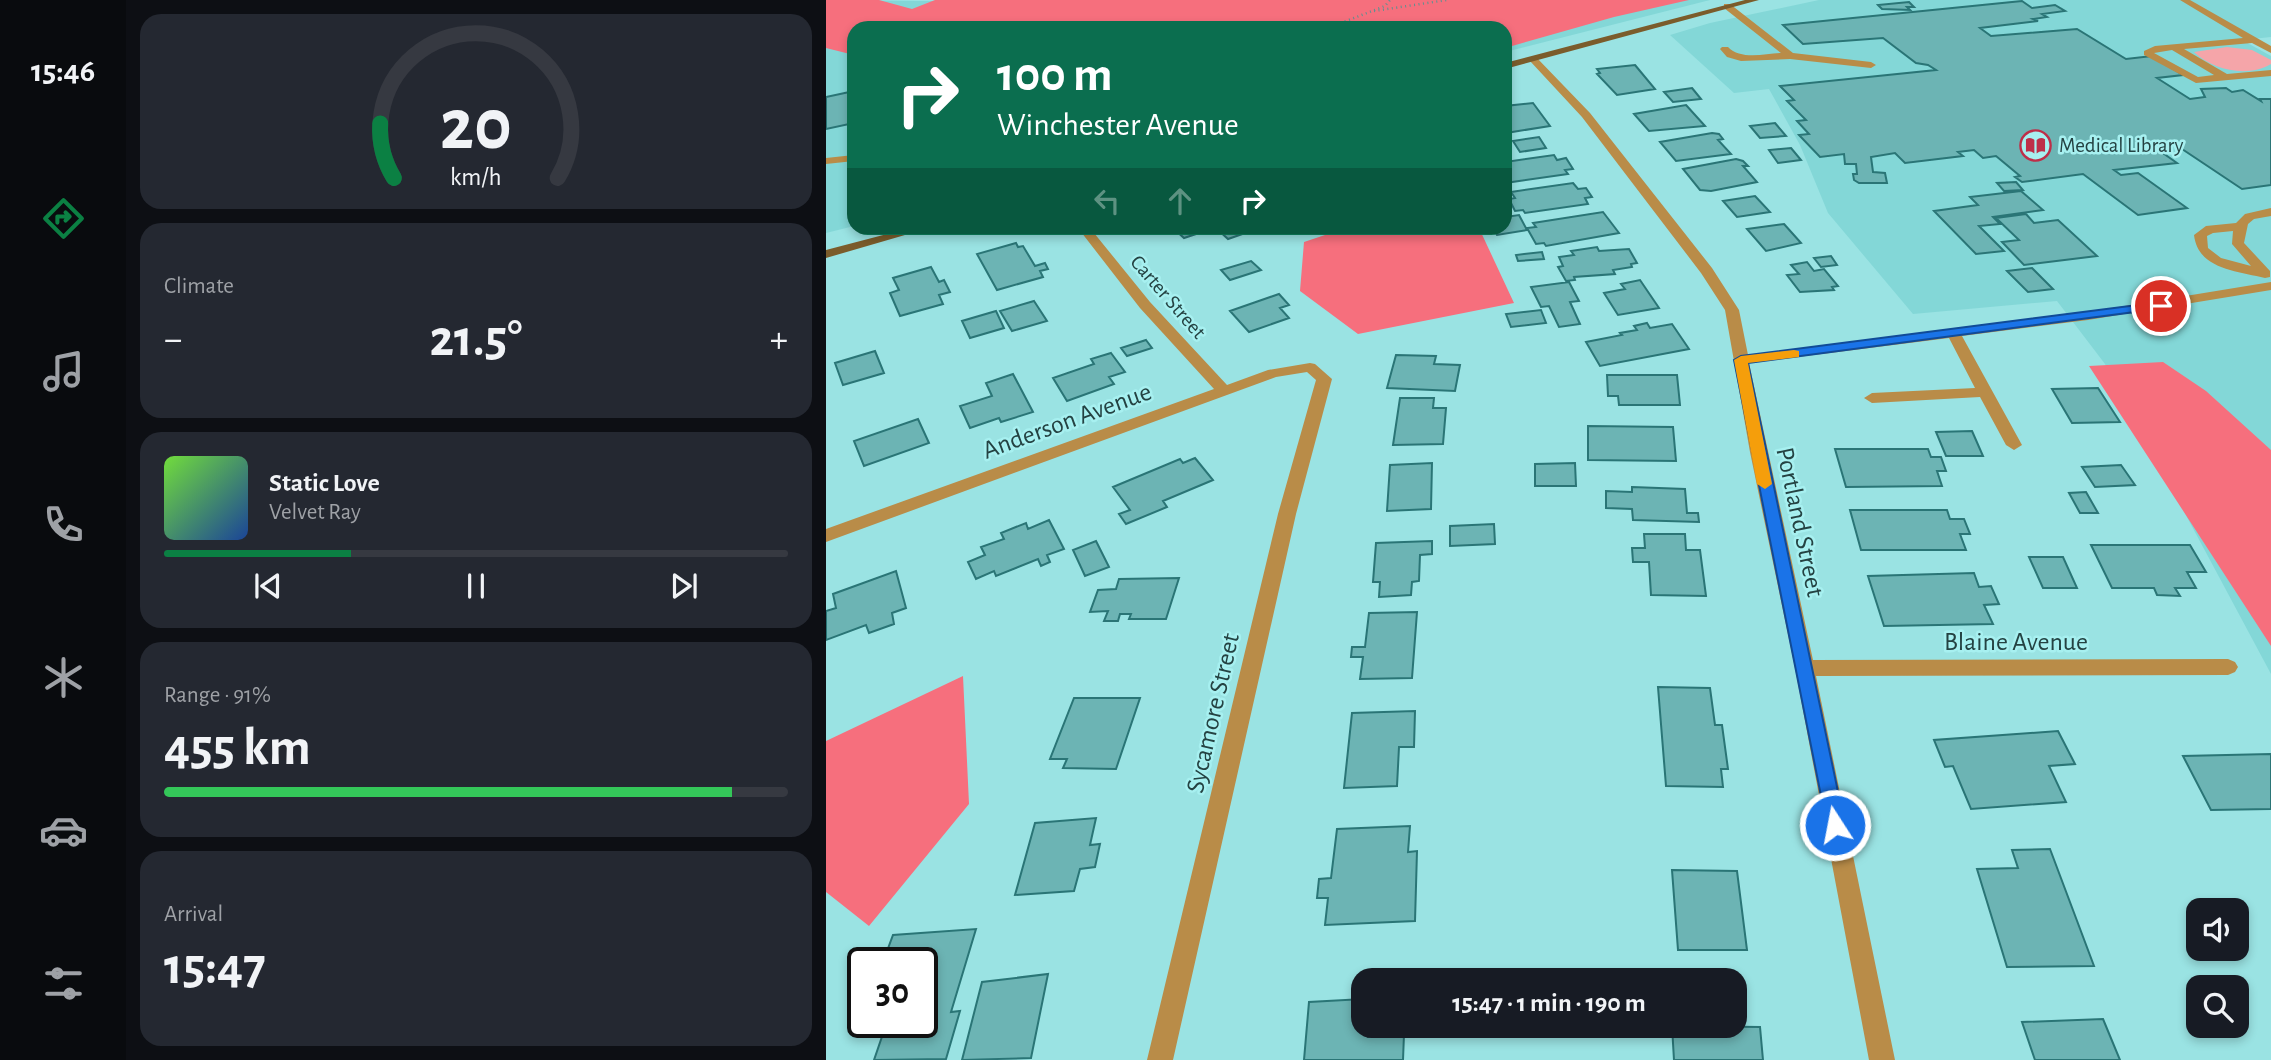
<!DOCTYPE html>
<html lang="en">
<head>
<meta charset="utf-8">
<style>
	body { margin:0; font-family:"Alegreya Sans",sans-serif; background:#242831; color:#f1f3f6; height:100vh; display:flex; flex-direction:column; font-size:26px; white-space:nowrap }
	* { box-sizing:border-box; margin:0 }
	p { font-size:23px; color:#9ea1a6 }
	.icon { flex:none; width:38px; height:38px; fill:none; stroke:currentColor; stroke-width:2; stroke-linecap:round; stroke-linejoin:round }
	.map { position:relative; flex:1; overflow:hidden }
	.panel { display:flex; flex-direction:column; gap:14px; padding:14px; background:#0d0f14; width:700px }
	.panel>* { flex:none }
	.guide { position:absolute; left:21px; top:21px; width:665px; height:214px; border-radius:21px; box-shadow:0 4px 10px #0003; background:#0b6e4f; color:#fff; overflow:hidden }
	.controls { position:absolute; left:1360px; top:898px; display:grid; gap:14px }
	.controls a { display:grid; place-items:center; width:63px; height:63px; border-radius:14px; background:#171b24; box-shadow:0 4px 10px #0003; font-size:35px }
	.speed { position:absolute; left:21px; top:947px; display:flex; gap:14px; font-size:35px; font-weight:700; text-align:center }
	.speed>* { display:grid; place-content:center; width:91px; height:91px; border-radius:50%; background:#171b24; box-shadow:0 4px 10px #0003; line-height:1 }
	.speed .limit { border:4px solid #111; border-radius:10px; background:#fff; color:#111 }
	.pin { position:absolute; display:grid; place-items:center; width:60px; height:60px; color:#fff; margin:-30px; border:4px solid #fff; border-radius:50%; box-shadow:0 2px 7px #0007 }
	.me { position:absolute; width:77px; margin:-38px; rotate:349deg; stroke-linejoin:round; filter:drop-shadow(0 0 5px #0008) }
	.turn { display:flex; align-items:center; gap:24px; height:147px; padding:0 35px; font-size:32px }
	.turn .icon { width:91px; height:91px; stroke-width:2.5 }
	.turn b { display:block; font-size:49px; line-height:60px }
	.lanes { display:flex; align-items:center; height:66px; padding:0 35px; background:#0003; justify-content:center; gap:35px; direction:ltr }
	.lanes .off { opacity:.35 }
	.big { font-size:52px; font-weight:700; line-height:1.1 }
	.panel .tile { flex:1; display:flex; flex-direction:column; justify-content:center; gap:10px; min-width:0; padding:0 24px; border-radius:21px; background:#242831 }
	.panel .dial { align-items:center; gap:0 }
	.dial svg { height:182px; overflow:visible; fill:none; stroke:#363941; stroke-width:7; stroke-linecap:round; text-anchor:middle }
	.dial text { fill:#f1f3f6; stroke:none }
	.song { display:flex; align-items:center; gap:21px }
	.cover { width:84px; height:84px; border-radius:10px; background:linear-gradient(135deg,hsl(100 70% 55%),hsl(220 70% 35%)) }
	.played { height:7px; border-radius:4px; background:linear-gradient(90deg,#0b8043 30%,#363941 30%) }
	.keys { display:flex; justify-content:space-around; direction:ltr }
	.heat { display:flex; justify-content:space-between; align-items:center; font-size:38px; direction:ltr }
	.charge { height:10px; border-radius:5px; background:linear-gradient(90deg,#34c759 91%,#363941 0) }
	.trip { position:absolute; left:525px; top:968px; width:396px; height:70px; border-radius:21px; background:#171b24; box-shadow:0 4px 10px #0003; font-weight:700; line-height:70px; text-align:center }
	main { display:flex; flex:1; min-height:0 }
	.tabs { display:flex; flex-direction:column; width:126px; justify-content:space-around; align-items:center; background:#090b0e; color:#9ea1a6 }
	.tabs .icon { width:49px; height:49px }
	.tabs .selected { color:#0b8043 }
	.tabs b { font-size:32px; color:#f1f3f6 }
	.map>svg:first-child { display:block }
</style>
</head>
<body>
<main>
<nav class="tabs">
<b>15:46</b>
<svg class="icon selected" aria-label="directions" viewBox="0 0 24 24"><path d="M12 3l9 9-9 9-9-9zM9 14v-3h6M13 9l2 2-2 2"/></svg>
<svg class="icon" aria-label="music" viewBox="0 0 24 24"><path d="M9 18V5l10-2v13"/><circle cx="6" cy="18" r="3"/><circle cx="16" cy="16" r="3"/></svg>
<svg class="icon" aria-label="phone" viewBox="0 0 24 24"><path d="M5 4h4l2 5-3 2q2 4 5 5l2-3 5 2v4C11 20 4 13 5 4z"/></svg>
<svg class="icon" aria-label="climate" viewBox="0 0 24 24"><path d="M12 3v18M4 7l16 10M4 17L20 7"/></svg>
<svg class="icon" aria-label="car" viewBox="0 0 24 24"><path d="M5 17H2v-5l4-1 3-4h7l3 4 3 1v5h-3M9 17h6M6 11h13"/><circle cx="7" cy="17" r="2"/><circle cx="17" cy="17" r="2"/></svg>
<svg class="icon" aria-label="filters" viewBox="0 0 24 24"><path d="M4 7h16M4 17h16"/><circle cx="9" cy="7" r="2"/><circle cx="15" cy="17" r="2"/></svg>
</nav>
<section class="panel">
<div class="tile dial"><svg viewBox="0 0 100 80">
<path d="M14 69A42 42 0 1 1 86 69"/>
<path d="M14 69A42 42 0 0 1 8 45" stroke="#0b8043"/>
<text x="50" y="56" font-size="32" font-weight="700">20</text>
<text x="50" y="72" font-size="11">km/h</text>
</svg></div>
<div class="tile"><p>Climate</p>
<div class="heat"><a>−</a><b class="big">21.5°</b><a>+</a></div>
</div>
<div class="tile">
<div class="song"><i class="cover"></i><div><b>Static Love</b><p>Velvet Ray</p></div></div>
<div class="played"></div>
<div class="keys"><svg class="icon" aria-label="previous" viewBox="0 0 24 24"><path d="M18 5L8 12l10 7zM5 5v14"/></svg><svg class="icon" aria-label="pause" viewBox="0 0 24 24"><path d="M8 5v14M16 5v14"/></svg><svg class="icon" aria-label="next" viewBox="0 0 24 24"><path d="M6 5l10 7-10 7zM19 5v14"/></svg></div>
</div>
<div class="tile"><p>Range · 91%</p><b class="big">455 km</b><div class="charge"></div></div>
<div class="tile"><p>Arrival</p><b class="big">15:47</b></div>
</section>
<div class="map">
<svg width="1445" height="1060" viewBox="0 0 1445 1060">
	<rect width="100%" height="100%" fill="#9ae3e3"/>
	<path fill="#83d7d7" d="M0,0l90,1 794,-1 -205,52v-24h-651v198l-28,7z
		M993,0h452v37l-29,3 29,16v618l-166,-310 -48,-63 -144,13 -85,-101 -28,-68 -31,-56 -35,4 -64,-58 40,-12z"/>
	<path fill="#f5a5a9" d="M1401,47l25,3 19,10v4c-24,14 -58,6 -77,-12z"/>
	<path fill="#f66f7d" d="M0,0h53l33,9 23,-9h754l-75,17 -109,31v-20h-651v27l-28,-7z
		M520,228h133l35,75 -156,31 -58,-43 4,-49z
		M1337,362l43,29 65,59v196l-182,-280z
		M137,676l6,128 -100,122 -43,-34v-151z"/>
	<path fill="#6cb4b4" stroke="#2a7576" stroke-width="2" d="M1196,1l10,7 23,-3 10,6 -23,3 5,3 -14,2 5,2 -58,7 11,8 86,-7 49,30 26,-3 31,19 -26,3 33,21 15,-2 -4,-8 25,-1 6,4 11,-2 18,11 -1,-2h11v86l-29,4 -69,-46 -20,3 24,17 -63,7 7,5 17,-2 49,35 -49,7 -55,-41 -61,8 -7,-5 5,-1 -24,-20 -13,2 -9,-8 -16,2 5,4 -58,7 -10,-10 -24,4 2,15 12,1 2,10h-28l-5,-3 -1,-6h4l-1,-10h-11l-1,-10 -24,3 -21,-22 10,-1 -12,-13 9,-1 -19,-19 7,-1 -14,-14 156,-16 -8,-5 -12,-2 -33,-25 -80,6 -20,-19z
		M1083,2l5,5h-7l3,3 -28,-1 -4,-4z
		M809,65l20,24 -38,6 -20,-21 3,-1 -3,-4z
		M866,88l9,11 -28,3 -9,-10z
		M28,91v32l-28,6v-32z
		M707,103l17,23 -44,7 -1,-27z
		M860,105l19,21 -56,5 -15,-17z
		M949,123l11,13 -26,2 -10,-12z
		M886,133l7,1 4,5 -5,1 13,14 -55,7 -16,-19z
		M713,137l7,11 -26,4 -7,-11z
		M965,148l10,12 -23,3 -9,-13z
		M728,155l3,5 9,-2 7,11 -8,1 3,4 -63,9v-6h4l-4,-15z
		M910,159l7,2 5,5h-5l14,16 -46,9 -11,-1 -17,-21z
		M1190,182l7,8 -19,1 -7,-8z
		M747,183l5,6 8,-1 6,9 -7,1 3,6 -63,9 -2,-3 -8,1 -6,-12 6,-1 -4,-6z
		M1195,191l22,19 -50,7 7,7 -21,2 25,25 -28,3 -42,-43 44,-6 -8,-8z
		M929,196l15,16 -33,5 -14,-16z
		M777,212l16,21 -73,13 -2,-3 -8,1 -9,-16 9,-1 -3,-4z
		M1200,214l8,9 24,-3 39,36 -73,9 -22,-23 17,-2 -23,-22z
		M693,215l8,15 -30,5 -4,-7h12v-11z
		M958,224l17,19 -35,8 -19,-22z
		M347,228h41l-30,10z
		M390,228h35l3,2 -26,9z
		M190,243l2,4 5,-1 12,20 10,-3 3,6 -8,2 3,6 -46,13 -20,-36z
		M771,247l2,4 30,-2 8,14 -6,1 1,3 -19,3 2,4 -41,3 1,3 -9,1 -8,-14 5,-1 -4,-9 15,-2 -3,-4z
		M716,252l2,7 -26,2 -2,-6z
		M1005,256l6,9 -16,2 -7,-9z
		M425,261l10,9 -31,10 -9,-10z
		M981,262l7,9 10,-2 14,17 -6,1 2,3 -34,2 -13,-17 12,-1 -8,-9z
		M105,267l8,15 5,-2 6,12 -11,3 4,9 -43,12 -10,-23 9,-3 -6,-12z
		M1206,268l21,21 -25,3 -21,-21z
		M814,280l19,28 -41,7 -14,-22 21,-4 -4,-5z
		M743,282l10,19 -9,1 10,22 -21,3 -10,-21 -8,1 -10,-20z
		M453,294l10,11 -9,3 9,10 -40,14 -19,-21z
		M208,301l13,20 -35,10 -12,-20z
		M715,310l5,13 -35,4 -5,-13z
		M170,311l8,17 -34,10 -8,-17z
		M821,323l3,5 22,-4 17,25 -89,17 -14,-24 36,-7 -2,-2 17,-3 -3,-4z
		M320,340l6,8 -25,8 -6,-8z
		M49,351l9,22 -41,12 -8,-22z
		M285,353l14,19 -16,5 5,7 -47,17 -14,-23 41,-14 -3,-5z
		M570,355l40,1 -2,8 26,1 -5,26 -68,-3z
		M187,374l20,38 -32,10 -2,-4 -29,10 -10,-22 32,-10 -6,-13z
		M781,375h70l3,30h-61l-1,-9h-10z
		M1272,388l22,34 -48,1 -20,-34z
		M574,398h34l-1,10h13l-3,36 -50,1z
		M92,419l11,24 -65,23 -10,-25z
		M762,426l85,1 3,34 -88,-1z
		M1146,431l11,25h-37l-10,-24z
		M1009,449h93l3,8h10l5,14h-9l5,15 -96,1z
		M369,458l18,22 -50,21 4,6 -41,17 -7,-10 11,-4 -17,-23 67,-28 3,4z
		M606,463l-1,46 -44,2 3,-46z
		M749,463l1,23h-41v-22z
		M1295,465l14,20 -40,2 -13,-20z
		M806,487l53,2 2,24h11l1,9 -66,-2 -1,-11 -26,-1v-17l26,1z
		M1260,492l12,21h-18l-11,-20z
		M1024,510h97l3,9h14l6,15h-10l6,16h-105z
		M223,520l15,29 -17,6 3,7 -9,4 -3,-7 -42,17 -2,-5 -18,8 -8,-17 17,-7 -4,-8 23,-8 -3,-6 25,-10 2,6z
		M668,524l1,20 -45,2v-20z
		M818,534h41l1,16h14l6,46 -55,-1 -2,-33h-16l-1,-14h13z
		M270,541l13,26 -24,9 -12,-26z
		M606,541v13l-12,1 -1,26 -7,1 -1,13 -32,2 1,-15h-7l3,-39z
		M1265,545h99l16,27h-19l9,16h-21l5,8 -23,-1 -3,-7h-42z
		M1203,557h34l14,31h-34z
		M70,571l10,37 -14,5 2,11 -25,9 -3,-8 -40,15v-29l10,-3 -3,-14z
		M1148,573l5,14 12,-1 8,18 -15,1 9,19 -109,2 -16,-50z
		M353,578l-13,41h-37l2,-5h-11l-2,7h-14l4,-10 -18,1 8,-22 18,-1 3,-10z
		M591,612l-5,66 -52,1 3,-22h-12l1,-10h13l4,-34z
		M832,687l52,1 5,37h7l6,44h-7l2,18 -57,-1z
		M248,698h66l-24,71 -53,-1 4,-9h-17z
		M589,711l-1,36h-15l-2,39 -53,2 8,-75z
		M1232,731l17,33 -26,2 17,36 -95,7 -18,-43 -8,1 -11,-27z
		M1445,754v55l-60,1 -28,-54z
		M270,818l-6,27 10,-1 -5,23 -15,2 -6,22 -59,4 20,-72z
		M584,826l-2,26 9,-1 -2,70 -90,4 3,-27h-11l2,-19 12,-1 6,-49z
		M1224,849l44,117 -87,1 -30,-98 41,-1 -6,-18z
		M846,870l65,1 10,79h-69z
		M150,929l-25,83 9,-1 -14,48 -72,1 13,-38h35v-60h-39l10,-27z
		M222,974l-17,84 -69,2 20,-78z
		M537,999v27h6l-1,11 36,-3 -1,26h-99l5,-58z
		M1277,1019l17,41h-85l-13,-38z
		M846,1026l88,1 3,33h-89z"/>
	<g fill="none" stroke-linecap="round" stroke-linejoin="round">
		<path stroke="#5e9191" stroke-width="2.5" stroke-dasharray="1 3.5" stroke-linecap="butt" d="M548,11l73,-11
			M502,28l57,-22 5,-6"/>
		<path fill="#b98c48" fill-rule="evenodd" d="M1354,0h10l81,46v7l-19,-10 -68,6 43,25 44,-4v6l-75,7 -52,-28v-4l11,-5 88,-8zM1346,50l42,25 -16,2 -44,-24z
			M898,4h6l63,49 78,9 5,3 -5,3 -81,-9 -49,2 -14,-4 -7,-8 2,-2h6c12,13 36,7 53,6l-57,-45z
			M704,57h6l54,56 122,155 27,42 9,45 340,-43 183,-30v8l-183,30 -126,16 60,109 -8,5 -8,-5 -26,-48 -108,6 -8,-5 8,-5 103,-5 -26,-50 -200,25 64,297 415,-1 7,3 3,5 -3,5 -7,3 -412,1 79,384h-26l-74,-392 -45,-216 -25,-142 -24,-37 -119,-156 -52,-56z
			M28,155v6l-28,3v-6z
			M1445,208v8l-17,3 -6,5 -4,19 26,28v6l-5,1c-29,-7 -67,-9 -71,-43l12,-9 30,-3 9,-9zM1407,231l-1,13 19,22 -30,-8 -13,-10 -1,-12 6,-3z
			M252,228h12l60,74 77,83 41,-15 42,-7 5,1 17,15 -36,135 -123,546h-26l131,-546 38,-134 -9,-8 -31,5 -450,165v-13l388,-140 -74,-81z"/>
		<path fill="#7b5c2b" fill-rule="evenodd" d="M919,0h14l-254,69v-6z
			M84,228h19l-103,30v-8z"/>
	</g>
	<path fill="#1a73e8" stroke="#114b97" stroke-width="2" d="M1335,302l4,1v5l-417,55 97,462 -3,6 -7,3 -7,-3 -94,-471 7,-4z"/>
	<path fill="#f59e0b" d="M968,350l5,1v6l-51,6 24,121 -7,5 -8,-5 -23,-124 7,-4z"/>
	<defs>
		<symbol id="library-ring" viewBox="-11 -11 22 22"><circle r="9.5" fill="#a7f0f0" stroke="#be2e48" stroke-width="1.5"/><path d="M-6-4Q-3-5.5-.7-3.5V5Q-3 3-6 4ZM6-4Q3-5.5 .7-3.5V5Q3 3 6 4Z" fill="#be2e48"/></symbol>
	</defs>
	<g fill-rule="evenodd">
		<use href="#library-ring" x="1192" y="128" width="35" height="35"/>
	</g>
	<g text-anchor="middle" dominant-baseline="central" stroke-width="5" stroke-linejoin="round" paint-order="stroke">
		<g font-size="21" fill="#244242" stroke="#a7f0f0" text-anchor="start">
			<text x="1233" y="145">Medical Library</text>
		</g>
		<g font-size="21" fill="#244242" stroke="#a7f0f0">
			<text transform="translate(342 297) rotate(49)">Carter Street</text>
		</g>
		<g font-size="26" fill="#244242" stroke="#a7f0f0">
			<text transform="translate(241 421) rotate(-20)">Anderson Avenue</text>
			<text transform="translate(974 522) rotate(78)">Portland Street</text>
			<text x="1190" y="642">Blaine Avenue</text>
			<text transform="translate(387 713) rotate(-77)">Sycamore Street</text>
		</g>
	</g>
</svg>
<div class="controls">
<a><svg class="icon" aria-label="sound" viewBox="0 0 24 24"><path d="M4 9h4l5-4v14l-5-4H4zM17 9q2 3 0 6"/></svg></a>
<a><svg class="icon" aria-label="search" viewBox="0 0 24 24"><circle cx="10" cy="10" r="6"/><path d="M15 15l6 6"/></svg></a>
</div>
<div class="speed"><div class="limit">30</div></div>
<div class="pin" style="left:1335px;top:306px;background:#d93025"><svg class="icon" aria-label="arrive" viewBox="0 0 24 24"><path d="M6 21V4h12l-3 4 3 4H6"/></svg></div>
<svg class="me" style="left:1009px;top:825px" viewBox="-20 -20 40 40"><circle r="17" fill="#1a73e8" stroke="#fff" stroke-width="3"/><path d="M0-11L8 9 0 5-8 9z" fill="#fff"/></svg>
<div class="trip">15:47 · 1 min · 190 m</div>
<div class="guide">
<div class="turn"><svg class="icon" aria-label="right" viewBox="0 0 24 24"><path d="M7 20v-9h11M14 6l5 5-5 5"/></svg><div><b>100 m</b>Winchester Avenue</div></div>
<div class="lanes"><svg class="icon off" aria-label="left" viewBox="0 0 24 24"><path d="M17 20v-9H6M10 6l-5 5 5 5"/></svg><svg class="icon off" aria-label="ahead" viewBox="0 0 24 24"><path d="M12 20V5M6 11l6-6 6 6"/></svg><svg class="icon" aria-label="right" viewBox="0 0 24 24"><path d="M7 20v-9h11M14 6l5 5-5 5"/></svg></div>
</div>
</div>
</main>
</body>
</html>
